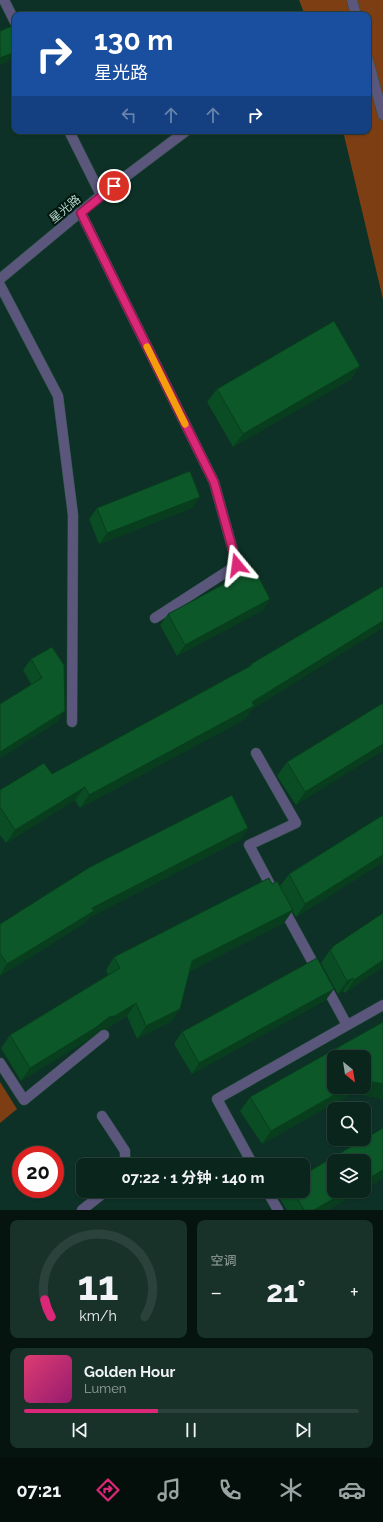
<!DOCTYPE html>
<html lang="zh">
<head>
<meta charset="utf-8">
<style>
	body { margin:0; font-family:Raleway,"Noto Sans SC",sans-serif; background:#183129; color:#f1f3f6; height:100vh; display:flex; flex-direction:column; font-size:15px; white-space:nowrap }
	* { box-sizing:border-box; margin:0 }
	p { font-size:13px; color:#99a5a3 }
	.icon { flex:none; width:22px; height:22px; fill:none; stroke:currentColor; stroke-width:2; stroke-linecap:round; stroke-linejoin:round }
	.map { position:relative; height:1210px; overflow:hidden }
	.panel { display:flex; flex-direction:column; gap:10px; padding:10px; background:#06140f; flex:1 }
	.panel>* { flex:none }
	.top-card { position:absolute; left:12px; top:12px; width:359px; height:122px; border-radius:8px; box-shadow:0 1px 3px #0004,0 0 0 1px #2a423b; background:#1a4fa0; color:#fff; overflow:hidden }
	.needle { width:26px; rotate:150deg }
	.tools { position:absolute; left:327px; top:1050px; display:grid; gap:8px }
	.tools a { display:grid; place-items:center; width:44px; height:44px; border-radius:8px; background:#0a251c; box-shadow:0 1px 3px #0004,0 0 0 1px #2a423b; font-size:20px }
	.speed { position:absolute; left:12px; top:1146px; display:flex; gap:8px; font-size:20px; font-weight:700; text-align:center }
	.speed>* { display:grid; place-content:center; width:52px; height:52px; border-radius:50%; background:#0a251c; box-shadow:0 1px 3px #0004,0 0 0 1px #2a423b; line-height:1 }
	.speed .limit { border:6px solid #d22; background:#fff; color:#111 }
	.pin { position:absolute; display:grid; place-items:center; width:34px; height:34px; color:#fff; margin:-17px; border:2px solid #fff; border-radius:50%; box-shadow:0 1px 4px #0007 }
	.me { position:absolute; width:44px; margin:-22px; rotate:344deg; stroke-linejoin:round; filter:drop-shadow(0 0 3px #0008) }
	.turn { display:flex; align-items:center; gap:14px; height:84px; padding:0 16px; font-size:18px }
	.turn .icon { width:52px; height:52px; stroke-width:2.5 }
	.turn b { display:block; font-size:28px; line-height:34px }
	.lanes { display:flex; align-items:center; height:38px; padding:0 16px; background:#0003; justify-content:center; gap:20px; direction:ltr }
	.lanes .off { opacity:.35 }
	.big { font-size:30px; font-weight:700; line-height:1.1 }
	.panel .card { flex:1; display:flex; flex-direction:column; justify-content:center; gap:6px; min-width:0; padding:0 14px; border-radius:8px; background:#183129 }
	.panel .dial { align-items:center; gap:0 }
	.dial svg { height:104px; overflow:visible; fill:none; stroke:#2a423b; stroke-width:7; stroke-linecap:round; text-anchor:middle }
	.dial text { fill:#f1f3f6; stroke:none }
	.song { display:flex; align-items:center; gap:12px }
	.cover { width:48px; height:48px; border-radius:6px; background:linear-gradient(135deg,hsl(340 70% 55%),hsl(320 70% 35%)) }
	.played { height:4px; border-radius:2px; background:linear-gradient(90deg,#db2777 40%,#2a423b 40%) }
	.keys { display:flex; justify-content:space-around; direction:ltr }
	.heat { display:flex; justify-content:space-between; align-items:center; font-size:22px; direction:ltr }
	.panel .tiles { flex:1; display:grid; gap:10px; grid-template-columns:1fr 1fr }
	.card:last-child { grid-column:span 2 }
	.trip { position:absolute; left:76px; top:1158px; width:234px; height:40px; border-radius:8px; background:#0a251c; box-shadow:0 1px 3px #0004,0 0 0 1px #2a423b; font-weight:700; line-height:40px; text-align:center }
	.dock { display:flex; height:64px; justify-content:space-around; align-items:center; background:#040f0b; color:#99a5a3 }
	.dock .icon { width:28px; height:28px }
	.dock .active { color:#db2777 }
	.dock b { font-size:18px; color:#f1f3f6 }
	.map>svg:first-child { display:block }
</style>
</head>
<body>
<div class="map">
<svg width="383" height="1210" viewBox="0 0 383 1210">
	<rect width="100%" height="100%" fill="#0d3126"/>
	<path fill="#7e3e13" d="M299,0h84v299l-40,-168h25v-116h-63z
		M0,1082l17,27 -17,14z"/>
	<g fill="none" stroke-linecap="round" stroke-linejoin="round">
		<defs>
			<path id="service" d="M4,0l11,22
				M352,0l4,15
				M368,60l15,55
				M69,131l32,64
				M81,213l133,269 23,83 -82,53
				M0,279l101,-84 85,-64
				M0,285l58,111 15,119 -1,207
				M256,753l40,70 -47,22 24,45
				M282,906l65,119
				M0,1063l24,37 80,-65
				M102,1116l23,35v14
				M253,1165l-36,-66 166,-94
				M267,1191l11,19
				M82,1210l24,-19"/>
		</defs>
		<use href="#service" stroke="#2c4f44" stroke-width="11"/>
		<use href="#service" stroke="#5b567b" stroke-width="10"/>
	</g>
	<path fill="#0a4c23" d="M360,366l-9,13 -118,68 -26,-45 10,-13z
		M200,497l-8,11 -93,36 -10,-25 8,-11z
		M383,586l-132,124 -6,9 -165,89 -5,-8 -69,43 -6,-8v-45l52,-16 196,-107 3,-3z
		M270,599l-7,11 -86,46 -17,-31 8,-11z
		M31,659l34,52 -8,11 -57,36v-54l31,-20 -8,-14z
		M383,703l-87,102 -19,-29 10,-14z
		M383,815v47l-87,55 -4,-6 -8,12 -94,48 -18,50 -35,18 -10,-23 -21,13 -6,1 -14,11 -65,40 -20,-33 9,-13 98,-60 -2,-5 8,-13 158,-73 8,2 9,-12z
		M248,828l-8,12 -150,77 -5,6 -85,53v-52z
		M332,947l51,20 -38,26 -2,-2 -5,3 -17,-31z
		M326,1000l-134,74 -18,-30 8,-12z
		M383,1022v77l-31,-6 -90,51 -22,-33 10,-14z
		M383,1128v50l-19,11v-28h-30v30h26l-32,19h-41l-8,-13 5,-6h19v-16z"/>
	<path fill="#083e1d" d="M15,52v6l-1,1 -14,6v-7z
		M360,366l-9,13 -118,68 10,-13z
		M200,497l-8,11 -93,36 8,-11z
		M270,599l-7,11 -86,46 8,-11z
		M383,621v7l-132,82 -6,9 -165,89 9,-13 163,-93z
		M65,711l-8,11 -57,36v-6z
		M383,744v7l-87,54 9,-13z
		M85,787l-10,13 -69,43 9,-13z
		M248,828l-8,12 -150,77 -5,6 -85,53v-1l7,-11 85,-56z
		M383,855v7l-87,55 9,-13z
		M293,910l-9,13 -101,51 9,-13z
		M383,960v7l-38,26 9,-13z
		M353,978l-10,13 -5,3 9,-13z
		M334,989l-8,11 -134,74 7,-11z
		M136,1003l-9,13 -21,13 -6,1 -14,11 -65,40 9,-13 79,-51z
		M180,1009l-8,12 -35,18 9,-13z
		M364,1080l19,4v15l-31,-6 -90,51 9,-13 77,-44h16z
		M383,1170v8l-19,11v-8z
		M347,1191h13l-32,19h-14z"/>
	<path fill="#0c5829" stroke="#083e1d" d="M12,26l3,7v19l-15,6v-27z
		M334,321l26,45 -117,68 -26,-45z
		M190,471l10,26 -93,36 -10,-25z
		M254,568l16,31 -85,46 -17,-31z
		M383,586v35l-131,81 2,4 -165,89 -4,-8 -70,43 -15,-23v-17l44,-27 8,11 200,-109 -1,-1z
		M52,647l12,18 1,46 -65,41v-48l42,-26 -11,-19z
		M383,703v41l-78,48 -18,-30z
		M232,795l16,33 -156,80 2,3 -87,53 -7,-11v-29l90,-57z
		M383,815v40l-78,49 -16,-30z
		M269,878l3,6 5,-3 16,29 -101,51 -12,48 -34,17 -10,-23 -21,13 -6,1 -14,11 -65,40 -20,-33 110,-67 -6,-11z
		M383,913v47l-29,20 -1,-2 -6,3 -17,-31 3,-2 -1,-1z
		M317,958l17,31 -135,74 -17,-31z
		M383,1022v62l-19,-4v-23h-30v30h14l-77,44 -21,-34z
		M383,1128v42l-19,11v-20h-30v30h13l-33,19h-10l-11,-19h10v-16z"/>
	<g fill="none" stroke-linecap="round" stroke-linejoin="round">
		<defs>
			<path id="route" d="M114,186l-33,27 133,269 23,83"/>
		</defs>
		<use href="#route" stroke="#8e194d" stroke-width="10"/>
		<use href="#route" stroke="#db2777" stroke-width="7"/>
		<path stroke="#f59e0b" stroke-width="7" d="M147,347l38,77"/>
	</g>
	<g text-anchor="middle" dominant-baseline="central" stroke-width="4" stroke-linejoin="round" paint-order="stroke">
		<g font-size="12" fill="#badace" stroke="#001710">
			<text transform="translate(65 209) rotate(-40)">星光路</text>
		</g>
	</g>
</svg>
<div class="tools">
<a><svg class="needle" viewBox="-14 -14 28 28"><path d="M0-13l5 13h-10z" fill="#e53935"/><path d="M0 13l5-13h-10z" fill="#99a5a3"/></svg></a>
<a><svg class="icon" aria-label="search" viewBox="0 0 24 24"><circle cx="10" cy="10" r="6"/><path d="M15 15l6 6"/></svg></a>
<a><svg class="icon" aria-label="layers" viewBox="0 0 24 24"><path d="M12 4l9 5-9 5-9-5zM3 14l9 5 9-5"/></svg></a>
</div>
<div class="speed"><div class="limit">20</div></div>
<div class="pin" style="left:114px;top:186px;background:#d93025"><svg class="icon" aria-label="arrive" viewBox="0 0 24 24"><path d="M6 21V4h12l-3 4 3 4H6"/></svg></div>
<svg class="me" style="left:237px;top:565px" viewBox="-20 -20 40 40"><path d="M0-17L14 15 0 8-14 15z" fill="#db2777" stroke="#fff" stroke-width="4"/></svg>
<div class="trip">07:22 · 1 分钟 · 140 m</div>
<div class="top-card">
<div class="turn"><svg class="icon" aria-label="right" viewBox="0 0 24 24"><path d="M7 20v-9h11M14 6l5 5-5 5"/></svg><div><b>130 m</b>星光路</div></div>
<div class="lanes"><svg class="icon off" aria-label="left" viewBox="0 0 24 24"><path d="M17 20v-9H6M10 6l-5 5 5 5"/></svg><svg class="icon off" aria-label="ahead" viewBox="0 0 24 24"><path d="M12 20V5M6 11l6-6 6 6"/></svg><svg class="icon off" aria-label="ahead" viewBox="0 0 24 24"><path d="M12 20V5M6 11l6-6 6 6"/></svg><svg class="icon" aria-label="right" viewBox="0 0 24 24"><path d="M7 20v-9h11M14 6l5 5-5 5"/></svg></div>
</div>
</div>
<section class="panel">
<div class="tiles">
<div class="card dial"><svg viewBox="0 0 100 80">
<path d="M14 69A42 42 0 1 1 86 69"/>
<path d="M14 69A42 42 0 0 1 9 56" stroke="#db2777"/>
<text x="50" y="56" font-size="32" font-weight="700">11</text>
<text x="50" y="72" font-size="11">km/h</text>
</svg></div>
<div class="card"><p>空调</p>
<div class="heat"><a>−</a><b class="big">21°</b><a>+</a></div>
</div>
<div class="card">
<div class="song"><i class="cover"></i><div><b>Golden Hour</b><p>Lumen</p></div></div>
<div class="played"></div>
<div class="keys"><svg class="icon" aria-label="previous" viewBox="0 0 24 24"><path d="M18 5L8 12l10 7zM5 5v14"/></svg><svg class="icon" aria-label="pause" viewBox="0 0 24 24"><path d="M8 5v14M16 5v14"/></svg><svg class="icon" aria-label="next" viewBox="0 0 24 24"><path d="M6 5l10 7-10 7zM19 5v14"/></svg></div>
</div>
</div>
</section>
<nav class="dock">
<b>07:21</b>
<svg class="icon active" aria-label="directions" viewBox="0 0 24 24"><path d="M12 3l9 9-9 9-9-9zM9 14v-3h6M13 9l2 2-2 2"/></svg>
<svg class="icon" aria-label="music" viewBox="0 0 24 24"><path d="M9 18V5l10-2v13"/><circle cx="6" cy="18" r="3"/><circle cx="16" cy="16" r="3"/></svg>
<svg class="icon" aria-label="phone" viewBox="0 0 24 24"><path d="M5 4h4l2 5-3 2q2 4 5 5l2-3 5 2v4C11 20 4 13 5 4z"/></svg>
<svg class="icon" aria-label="climate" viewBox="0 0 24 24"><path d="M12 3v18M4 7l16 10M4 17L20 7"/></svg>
<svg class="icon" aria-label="car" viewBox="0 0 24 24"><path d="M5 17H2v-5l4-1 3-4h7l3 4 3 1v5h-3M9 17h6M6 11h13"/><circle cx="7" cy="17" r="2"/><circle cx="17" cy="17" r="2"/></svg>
</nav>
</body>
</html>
